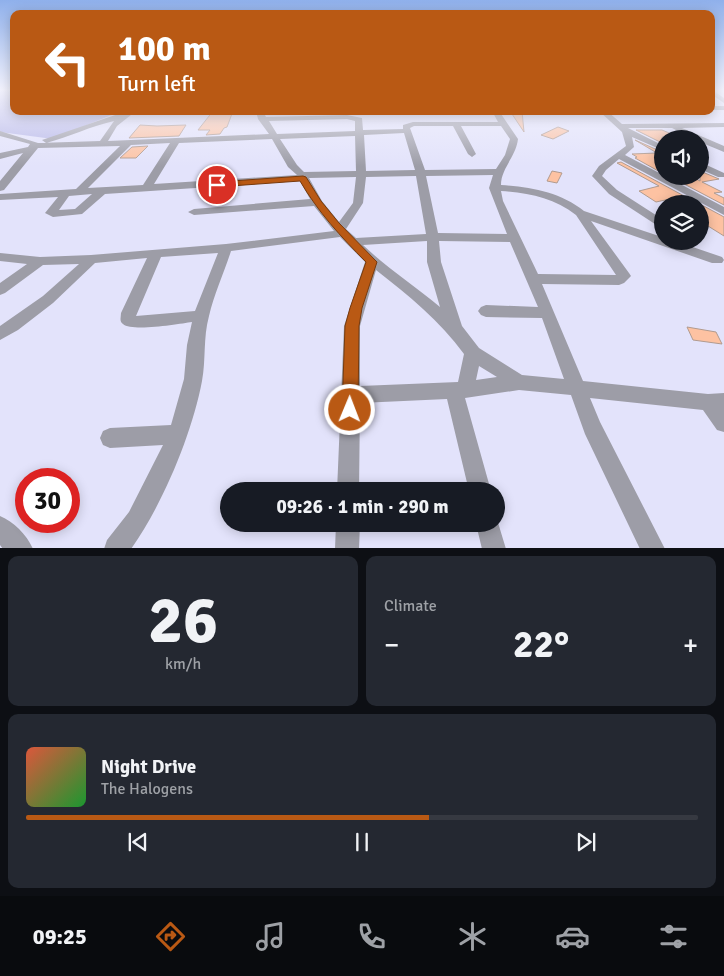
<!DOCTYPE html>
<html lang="en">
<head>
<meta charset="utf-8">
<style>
	body { margin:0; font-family:Signika,sans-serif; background:#242831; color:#f1f3f6; height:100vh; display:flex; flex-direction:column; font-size:19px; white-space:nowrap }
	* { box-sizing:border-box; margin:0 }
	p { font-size:16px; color:#9ea1a6 }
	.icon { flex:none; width:28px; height:28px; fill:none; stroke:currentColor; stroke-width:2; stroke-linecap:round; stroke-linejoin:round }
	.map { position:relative; height:548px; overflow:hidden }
	.drawer { display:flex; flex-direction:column; gap:8px; padding:8px; background:#0d0f14; flex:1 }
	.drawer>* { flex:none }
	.banner { position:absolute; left:10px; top:10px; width:705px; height:105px; border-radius:10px; box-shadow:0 2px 12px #0003; background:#b95914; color:#fff; overflow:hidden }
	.controls { position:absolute; left:654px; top:130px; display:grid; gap:10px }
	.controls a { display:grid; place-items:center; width:55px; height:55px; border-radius:50%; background:#171b24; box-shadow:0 2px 12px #0003; font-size:25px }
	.speed { position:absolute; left:15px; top:468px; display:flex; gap:10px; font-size:25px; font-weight:700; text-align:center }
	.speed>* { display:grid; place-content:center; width:65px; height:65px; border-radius:50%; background:#171b24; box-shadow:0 2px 12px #0003; line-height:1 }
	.speed .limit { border:8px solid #d22; background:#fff; color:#111 }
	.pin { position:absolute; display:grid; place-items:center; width:42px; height:42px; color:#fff; margin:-21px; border:2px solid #fff; border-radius:50%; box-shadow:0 1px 5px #0007 }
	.me { position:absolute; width:55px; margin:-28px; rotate:1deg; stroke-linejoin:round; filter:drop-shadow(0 0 4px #0008) }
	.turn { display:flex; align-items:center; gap:18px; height:105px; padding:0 25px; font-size:22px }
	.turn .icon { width:65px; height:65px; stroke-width:2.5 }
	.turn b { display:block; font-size:35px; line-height:42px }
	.big { font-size:38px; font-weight:800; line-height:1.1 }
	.drawer .tile { flex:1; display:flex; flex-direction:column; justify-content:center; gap:8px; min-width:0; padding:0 18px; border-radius:10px; background:#242831 }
	.drawer .dial { align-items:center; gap:0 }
	.dial b { font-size:65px; line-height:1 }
	.song { display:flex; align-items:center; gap:15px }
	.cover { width:60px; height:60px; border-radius:8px; background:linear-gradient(135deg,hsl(10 70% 55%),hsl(130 70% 35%)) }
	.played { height:5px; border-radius:2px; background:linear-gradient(90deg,#b95914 60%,#363941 60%) }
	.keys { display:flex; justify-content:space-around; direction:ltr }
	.heat { display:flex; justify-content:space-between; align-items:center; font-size:28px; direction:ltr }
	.drawer .tiles { flex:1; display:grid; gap:8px; grid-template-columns:1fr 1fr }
	.tile:last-child { grid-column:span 2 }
	.trip { position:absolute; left:220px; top:482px; width:285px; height:50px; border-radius:25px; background:#171b24; box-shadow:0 2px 12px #0003; font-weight:800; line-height:50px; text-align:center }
	.menu { display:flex; height:80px; justify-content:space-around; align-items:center; background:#090b0e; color:#9ea1a6 }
	.menu .icon { width:35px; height:35px }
	.menu .current { color:#b95914 }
	.menu b { font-size:22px; color:#f1f3f6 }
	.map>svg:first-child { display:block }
</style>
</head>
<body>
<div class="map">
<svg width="724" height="549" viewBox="0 0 724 549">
	<rect width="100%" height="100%" fill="#e3e3fb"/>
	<path fill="#b6b6e7" d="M0,89h14v22h107l-68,28 -53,-7z"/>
	<path fill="#fdc2a2" stroke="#b19b8f" d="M213,111h20l-6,16 -3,1 -4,6 -14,1 4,-5h-12z
		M510,111h12l2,21z
		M140,125l17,1 29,-1 -7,11 -50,2z
		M558,127l11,4 -16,8 -12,-4z
		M636,130h26l12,5 -12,2v6z
		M635,140l27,12v21l-27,-15 2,-1 -5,-3 25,-1z
		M148,146l-12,12h-16l12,-11z
		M621,162l78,42h-10l-5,-3 -7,2 -7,-4 -14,3 -17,-11 20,-5 -42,-23z
		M552,171l10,2 -5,10 -10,-2z
		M700,171l19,8 -17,3 20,10 -8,1 10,5v7l-55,-29h22l9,5z
		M700,204l24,13v19l-24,-15z
		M687,327l29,5 6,12 -29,-4z"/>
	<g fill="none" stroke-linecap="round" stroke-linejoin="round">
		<path fill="#9d9da7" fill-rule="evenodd" d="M711,89l13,9v5l-13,-9z
			M711,106h13v4h-13z
			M127,111h9l-19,15 -9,15 161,-7 -11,-15 -2,-8h7l3,6 81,-2 15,3 1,12 40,-1v-4l10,-3h85l-6,-11h7l19,28c-2,18 -17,29 -17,46 30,2 59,7 83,26l78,26v4h13l47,16 2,3 -2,3h-10l-121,-42 38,52 2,3 -7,7 -5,2 -77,-1 41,97 125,13 16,-1v39l-7,-2 -14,-20 -113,-12 10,24 65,127h-25l-55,-115 -14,-39 -52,-5 -54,8 26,93h-22l-22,-92 -87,4 -1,88h-22l7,-165 21,-64 -25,-25 -109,14c-7,22 -17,43 -22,65 -6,22 -3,43 -7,65 -10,53 -39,123 -71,168h-27l3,-9 22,-28 34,-67 -53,3 -7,-3 -3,-7 3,-7 7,-3 61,-3 13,-46 3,-34 5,-23c-13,2 -60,10 -69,2 -4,-3 -2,-7 -2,-11l26,-55 -52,5 -42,40 -35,27 -18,10v-14l43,-30 36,-32 -36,1 -38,28 -5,2v-12l27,-19 -27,-3v-8l40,4 51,-2 135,-11 108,-13 -20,-25 -120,9 -6,-3 6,-3 116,-10 -10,-18 -195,13 -23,20 -29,3 -8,-4 13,-16 -58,3v-6l76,-5 44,-43 -82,2 -34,42 -4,1v-10l23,-28 -23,6v-6l28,-6 2,-3 -30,-8v-5l38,12 62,-2 14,-20c-23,5 -45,16 -68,22l-4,-3zM347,119l8,2v10l-78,3 -8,-13zM414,126h39l15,28 4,3 4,-3 -15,-28h40l9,13 -5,16 -9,14 -71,1 -15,-42zM404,133l11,37 -49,1 -2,-36zM355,136l1,35 -52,1 -7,-7 -17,-26zM272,139l16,28 9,8 -143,9 25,-41zM170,143l-27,42 -55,3 43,-43zM493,175l-4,13 18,46 -69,-1 -12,-57zM416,176l10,58 -70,4 -10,-9 17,-26 3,-26zM356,177l-3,26 -14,19 -17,-21 -13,-23zM501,191c28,2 53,7 75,24l40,60 -78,-1 -35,-73zM92,194l-17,15 -16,1 10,-14zM427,241v21l13,45c-25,-21 -53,-39 -77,-62zM439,241l71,1 28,65 -52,-2 -5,2 -3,4 3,4 5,2 56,1 22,61 -42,-4 -43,-27 -17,-22 -21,-64zM218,253l-23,58 -59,5 25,-59zM376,270c32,25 64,51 88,84l-6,28 -98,4v-60zM479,366l18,11 -21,3z
			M599,111h8l15,13 102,-1v4l-42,1 42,18v6l-24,-10v-3h-6l-22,-11h-44l34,17v5l-30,-13 2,10 -9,8 99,52v8l-105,-56 -13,11 -4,6 15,14 45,29v8l-4,-1 -49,-32 -17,-18 7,-10 27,-20 -4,-14z
			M700,162l24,11v4h-6l-18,-8z
			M0,516c14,6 27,19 33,33h-30l-3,-4z
			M496,516l10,33h-24l-6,-25h20z
			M336,524h24l-1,25h-24z"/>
	</g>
	<linearGradient id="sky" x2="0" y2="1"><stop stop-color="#8fb0eb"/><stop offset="0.54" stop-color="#f2f2fd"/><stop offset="1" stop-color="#f2f2fd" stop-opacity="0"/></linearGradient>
	<rect width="724" height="166" fill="url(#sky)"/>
	<path fill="#b95914" stroke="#783a0d" d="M303,176l3,1 15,24 18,22 38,39 -15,46 -3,18 -1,84 -3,5 -5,3 -6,-3 -2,-5 3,-84 5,-18 16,-46c-25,-25 -48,-50 -66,-81l-83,6 -4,-2 4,-3z"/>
</svg>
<div class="controls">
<a><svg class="icon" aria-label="sound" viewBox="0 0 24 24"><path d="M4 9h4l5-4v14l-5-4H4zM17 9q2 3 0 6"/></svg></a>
<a><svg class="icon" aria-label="layers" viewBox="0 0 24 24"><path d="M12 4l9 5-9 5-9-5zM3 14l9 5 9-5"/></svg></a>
</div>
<div class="speed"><div class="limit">30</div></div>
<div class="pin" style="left:217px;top:185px;background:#d93025"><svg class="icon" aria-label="arrive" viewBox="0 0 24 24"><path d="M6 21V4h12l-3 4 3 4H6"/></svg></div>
<svg class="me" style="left:350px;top:410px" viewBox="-20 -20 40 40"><circle r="17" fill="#b95914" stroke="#fff" stroke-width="3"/><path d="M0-11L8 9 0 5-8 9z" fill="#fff"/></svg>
<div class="trip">09:26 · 1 min · 290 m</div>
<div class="banner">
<div class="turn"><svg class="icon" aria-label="left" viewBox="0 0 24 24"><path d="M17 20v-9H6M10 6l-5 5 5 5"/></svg><div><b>100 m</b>Turn left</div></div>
</div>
</div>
<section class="drawer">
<div class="tiles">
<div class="tile dial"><b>26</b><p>km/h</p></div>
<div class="tile"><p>Climate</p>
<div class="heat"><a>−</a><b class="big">22°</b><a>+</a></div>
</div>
<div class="tile">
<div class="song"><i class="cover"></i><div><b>Night Drive</b><p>The Halogens</p></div></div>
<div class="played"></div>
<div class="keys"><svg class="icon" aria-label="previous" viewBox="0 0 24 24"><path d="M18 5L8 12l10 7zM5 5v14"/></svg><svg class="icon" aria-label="pause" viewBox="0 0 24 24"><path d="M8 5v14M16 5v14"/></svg><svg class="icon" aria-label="next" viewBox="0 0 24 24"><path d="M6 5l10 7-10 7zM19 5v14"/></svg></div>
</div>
</div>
</section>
<nav class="menu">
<b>09:25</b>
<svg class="icon current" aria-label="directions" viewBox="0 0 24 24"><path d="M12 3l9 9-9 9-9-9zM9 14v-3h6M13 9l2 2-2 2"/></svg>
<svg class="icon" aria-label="music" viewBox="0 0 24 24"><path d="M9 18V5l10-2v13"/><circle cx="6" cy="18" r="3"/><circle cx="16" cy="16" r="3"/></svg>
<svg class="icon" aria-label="phone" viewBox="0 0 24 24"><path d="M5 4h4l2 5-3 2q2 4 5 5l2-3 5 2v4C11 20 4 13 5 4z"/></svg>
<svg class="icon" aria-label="climate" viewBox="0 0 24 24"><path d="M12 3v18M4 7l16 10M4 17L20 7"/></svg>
<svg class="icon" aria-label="car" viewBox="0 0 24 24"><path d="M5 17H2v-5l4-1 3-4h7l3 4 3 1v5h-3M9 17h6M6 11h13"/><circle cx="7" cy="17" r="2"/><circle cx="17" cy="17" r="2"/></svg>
<svg class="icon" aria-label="filters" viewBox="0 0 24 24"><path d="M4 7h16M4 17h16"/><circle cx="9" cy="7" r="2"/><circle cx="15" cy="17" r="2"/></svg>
</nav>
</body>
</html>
